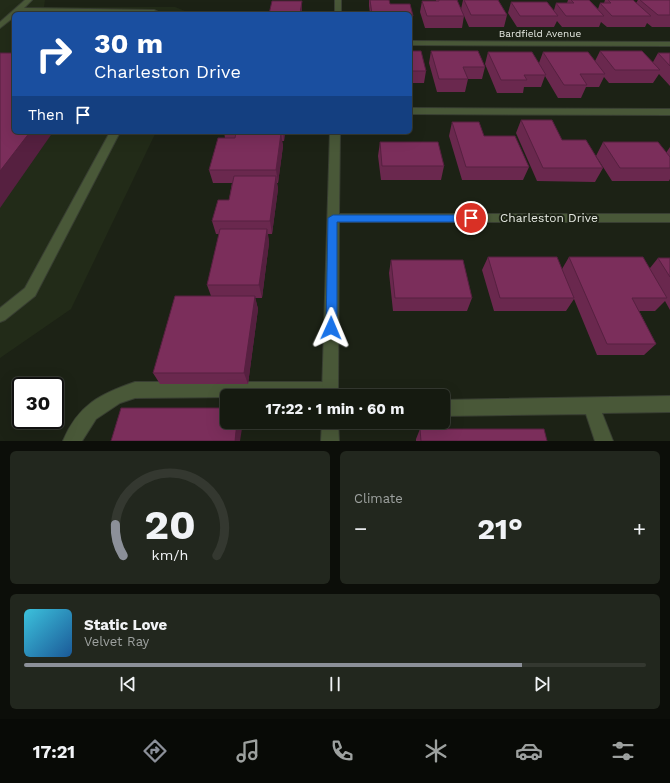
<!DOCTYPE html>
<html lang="en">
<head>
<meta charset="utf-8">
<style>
	body { margin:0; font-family:"Work Sans",sans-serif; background:#22271e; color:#f1f3f6; height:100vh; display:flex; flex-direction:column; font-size:15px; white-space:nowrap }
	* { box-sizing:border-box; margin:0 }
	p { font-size:13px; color:#9da19f }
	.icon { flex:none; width:22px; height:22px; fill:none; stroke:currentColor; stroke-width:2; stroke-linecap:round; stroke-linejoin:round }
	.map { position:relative; height:441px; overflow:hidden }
	.sheet { display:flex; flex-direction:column; gap:10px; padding:10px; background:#0c0e09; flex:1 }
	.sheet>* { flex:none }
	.top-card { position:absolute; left:12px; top:12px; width:400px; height:122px; border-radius:6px; box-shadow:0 4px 16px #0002,0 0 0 1px #343830; background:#1a4fa0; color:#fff; overflow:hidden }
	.speed { position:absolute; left:12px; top:377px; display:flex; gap:8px; font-size:20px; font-weight:700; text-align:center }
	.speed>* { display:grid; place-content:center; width:52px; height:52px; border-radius:50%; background:#151a10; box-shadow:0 4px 16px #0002,0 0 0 1px #343830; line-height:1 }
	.speed .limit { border:2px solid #111; border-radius:6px; background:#fff; color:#111 }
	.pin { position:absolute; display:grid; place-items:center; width:34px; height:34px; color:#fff; margin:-17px; border:2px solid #fff; border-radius:50%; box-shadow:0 1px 4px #0007 }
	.me { position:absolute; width:44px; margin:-22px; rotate:1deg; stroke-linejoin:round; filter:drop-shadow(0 0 3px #0008) }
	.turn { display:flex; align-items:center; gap:14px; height:84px; padding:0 16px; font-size:18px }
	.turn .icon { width:52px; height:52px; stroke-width:2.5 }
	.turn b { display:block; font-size:28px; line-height:34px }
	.then { display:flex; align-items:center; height:38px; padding:0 16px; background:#0003; gap:8px; font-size:15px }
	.big { font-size:30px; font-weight:700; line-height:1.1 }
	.sheet .card { flex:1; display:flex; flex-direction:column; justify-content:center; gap:6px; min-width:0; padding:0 14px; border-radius:6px; background:#22271e }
	.sheet .dial { align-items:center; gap:0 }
	.dial svg { height:104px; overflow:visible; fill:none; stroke:#343830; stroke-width:7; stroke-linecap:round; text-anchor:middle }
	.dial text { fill:#f1f3f6; stroke:none }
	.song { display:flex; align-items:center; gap:12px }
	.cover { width:48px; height:48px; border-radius:6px; background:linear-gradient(135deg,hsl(190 70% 55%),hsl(210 70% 35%)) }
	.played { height:4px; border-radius:2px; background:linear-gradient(90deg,#8c9099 80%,#343830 80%) }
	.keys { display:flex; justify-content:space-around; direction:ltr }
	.heat { display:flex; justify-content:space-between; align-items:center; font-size:22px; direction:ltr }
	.sheet .tiles { flex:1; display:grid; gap:10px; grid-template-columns:1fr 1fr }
	.card:last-child { grid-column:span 2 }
	.trip { position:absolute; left:220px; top:389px; width:230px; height:40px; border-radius:6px; background:#151a10; box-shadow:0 4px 16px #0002,0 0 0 1px #343830; font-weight:700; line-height:40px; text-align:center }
	.dock { display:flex; height:64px; justify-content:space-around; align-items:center; background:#080a06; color:#9da19f }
	.dock .icon { width:28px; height:28px }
	.dock .current { color:#8c9099 }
	.dock b { font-size:18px; color:#f1f3f6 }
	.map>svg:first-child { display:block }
</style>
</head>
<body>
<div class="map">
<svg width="670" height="441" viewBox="0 0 670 441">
	<rect width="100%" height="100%" fill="#1c2215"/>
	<path fill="#222b18" d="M0,0h45l-1,7h131l17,7h-178v118h142l-85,177 -71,49z"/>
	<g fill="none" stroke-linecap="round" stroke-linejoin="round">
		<defs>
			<path id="service" d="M25,0h7l-8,8 130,2 8,4 -142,-2 -6,2v3l-14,11v-6z
				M410,108l260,1v6l-260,-1z
				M110,132h10l-85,164 -30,24 -5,2v-14l25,-20z
				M135,382h195l6,2 2,6 -3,6 -200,2 -15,5 -24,16 -14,22h-19c15,-36 37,-47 72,-59z
				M670,396v16l-68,1 11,28h-18l-9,-27 -143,2v-16z"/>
			<path id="minor" d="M335,0h6v14h-6z
				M330,132h10l-1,82h331v8h-331l-1,174h-16z
				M322,422h16l1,19h-18z"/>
			<path id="tertiary" d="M410,41l260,1v4l-260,-1z"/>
		</defs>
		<use href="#service" stroke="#383e32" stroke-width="2"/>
		<use href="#minor" stroke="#383e32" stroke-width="2"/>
		<use href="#tertiary" stroke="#383e32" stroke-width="2"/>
		<use href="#service" fill="#495838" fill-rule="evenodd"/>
		<use href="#minor" fill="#495838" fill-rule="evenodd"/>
		<use href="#tertiary" fill="#495838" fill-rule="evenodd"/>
	</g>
	<path fill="#6a284e" d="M369,0h20l1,4h20l3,12 -1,12h-2v-14h-40l-1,-8z
		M436,0h21l7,16 -2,12h-37l-5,-16 2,-11h14z
		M463,0h35l9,15 -3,12h-35l-8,-18z
		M568,0h21l9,9 2,-6h4l1,-3h28l3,3 2,-3h32v27h-18l-5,-4 -2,4h-38l-6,-5 -2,5h-37l-5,-6 -3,6h-37l-9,-14 3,-11 43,8 2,-7h11z
		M410,51l16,20 -2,12h-14z
		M431,51l54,16 -3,12h-14l-3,13h-28l-8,-29z
		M600,51l53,11 5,-9h12v33l-11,-12 -6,9h-44l-5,-6 -5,10h-13l-5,11h-23l-13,-22 -4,11h-17l-1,6h-26l-12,-29 3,-12 51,11 4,-11 52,9z
		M521,120l41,20 41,28 -8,14 -58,-1 -21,-48z
		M452,122l32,14 45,31 -6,13h-61l-13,-44z
		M224,132h61l-1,9h-2l1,5 -5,37h-1l1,6 -6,45h-4l1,9 -7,55h-7l3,11 -10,75h-88l-7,-11 58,-77 -4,-11 12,-51h-3l-4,-13 17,-21 3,-17h-19l-4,-13 16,-32z
		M380,142l64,24 -3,14h-60l-3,-24z
		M603,142l63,11 4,-6v32l-1,2h-57l-16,-25z
		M488,257l74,12 7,-12 81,11 8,-10h12v52l-5,-9 -10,10h-16l17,33 -12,11h-47l-23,-56 -8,12h-72l-12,-41z
		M391,260l81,38 -5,13h-74l-4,-38z
		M420,429l127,12h-131v-2z"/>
	<path fill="#562040" d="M302,1v13h-2z
		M30,132h23l-53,76v-37z
		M283,132h2l-1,9z
		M281,133l2,13 -5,37 -2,-13z
		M276,176l2,13 -6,45 -2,-13z
		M267,229l2,14 -7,55 -3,-13z
		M255,296l3,13 -10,75 -4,-11z
		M237,422h6l-3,19h-5z"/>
	<path fill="#7b2e5b" stroke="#562040" d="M370,0h19l1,4h20l3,12h-3v-2h-38z
		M439,0h18l7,16h-37l-5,-15h17z
		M464,0h34l9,15h-36z
		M571,0h18l15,16h-38l-10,-13h18z
		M608,0h25l18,16h-39l-12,-13h11z
		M640,0h30v15h-12z
		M272,1h30l-2,13h-31z
		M511,2h36l11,14h-38z
		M410,51h11l5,20h-16z
		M431,51h47l7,16h-22l5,12h-29z
		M600,51h42l18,19h-45z
		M488,52h44l14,23h-22l3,5h-26z
		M543,52h45l17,22h-25l7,11h-23z
		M0,53h14v79h16l-30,39z
		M658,53h12v13z
		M521,120h31l10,20h24l17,28h-60z
		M452,122h27l5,14h31l14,31h-63z
		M236,133h45l-5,37h-67l9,-32h17z
		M380,142h58l6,24h-62z
		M603,142h55l12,15v11h-50z
		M234,176h42l-6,45h-58l6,-21h11z
		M220,229h47l-8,56h-52z
		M488,257h69l17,41h-74z
		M569,257h74l24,41h-35l24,46h-49z
		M658,258h12v19z
		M391,260h72l9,38h-77z
		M175,296h80l-11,77h-91z
		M121,408h106v14h10l-2,19h-124z
		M420,429h124l3,12h-126z"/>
	<path fill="#1a73e8" stroke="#114b97" d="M333,215h138l4,3 -4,4h-134v106l-2,3 -4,2 -4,-2 -1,-3 2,-110z"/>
	<g text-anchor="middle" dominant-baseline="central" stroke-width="4" stroke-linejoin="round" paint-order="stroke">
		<g font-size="10" fill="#e6eae2" stroke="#1c2215">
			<text x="540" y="33">Bardfield Avenue</text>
		</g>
		<g font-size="12" fill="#e6eae2" stroke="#1c2215">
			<text x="549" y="218">Charleston Drive</text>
		</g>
	</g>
</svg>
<div class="speed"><div class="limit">30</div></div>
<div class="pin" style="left:471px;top:218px;background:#d93025"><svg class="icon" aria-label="arrive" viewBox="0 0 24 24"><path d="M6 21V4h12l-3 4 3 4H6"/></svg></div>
<svg class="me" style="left:331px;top:328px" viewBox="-20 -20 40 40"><path d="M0-17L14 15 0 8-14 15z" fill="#1a73e8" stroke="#fff" stroke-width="4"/></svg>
<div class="trip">17:22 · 1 min · 60 m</div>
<div class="top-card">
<div class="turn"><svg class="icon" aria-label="right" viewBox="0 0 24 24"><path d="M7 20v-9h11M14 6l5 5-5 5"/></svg><div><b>30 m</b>Charleston Drive</div></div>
<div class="then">Then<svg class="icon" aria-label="arrive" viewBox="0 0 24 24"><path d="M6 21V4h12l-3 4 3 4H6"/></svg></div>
</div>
</div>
<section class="sheet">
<div class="tiles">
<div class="card dial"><svg viewBox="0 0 100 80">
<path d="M14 69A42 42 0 1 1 86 69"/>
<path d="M14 69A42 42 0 0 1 8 45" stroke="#8c9099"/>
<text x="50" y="56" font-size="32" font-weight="700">20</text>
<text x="50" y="72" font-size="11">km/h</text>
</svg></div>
<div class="card"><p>Climate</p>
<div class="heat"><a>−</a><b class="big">21°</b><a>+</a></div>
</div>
<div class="card">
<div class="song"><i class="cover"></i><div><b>Static Love</b><p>Velvet Ray</p></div></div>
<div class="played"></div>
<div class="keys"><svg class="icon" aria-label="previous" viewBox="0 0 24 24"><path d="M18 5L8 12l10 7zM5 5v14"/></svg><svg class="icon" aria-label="pause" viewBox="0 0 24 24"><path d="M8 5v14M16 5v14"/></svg><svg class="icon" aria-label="next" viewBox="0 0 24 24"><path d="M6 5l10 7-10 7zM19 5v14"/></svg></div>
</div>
</div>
</section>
<nav class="dock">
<b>17:21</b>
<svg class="icon current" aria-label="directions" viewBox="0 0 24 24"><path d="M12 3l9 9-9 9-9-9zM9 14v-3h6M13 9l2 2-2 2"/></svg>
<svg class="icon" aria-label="music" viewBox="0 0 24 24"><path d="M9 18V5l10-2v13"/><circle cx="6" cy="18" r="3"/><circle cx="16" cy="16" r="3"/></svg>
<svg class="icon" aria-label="phone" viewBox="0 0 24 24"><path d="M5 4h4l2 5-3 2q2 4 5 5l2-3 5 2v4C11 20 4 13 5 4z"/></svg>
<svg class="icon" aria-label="climate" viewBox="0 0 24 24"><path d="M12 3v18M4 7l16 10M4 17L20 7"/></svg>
<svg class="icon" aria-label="car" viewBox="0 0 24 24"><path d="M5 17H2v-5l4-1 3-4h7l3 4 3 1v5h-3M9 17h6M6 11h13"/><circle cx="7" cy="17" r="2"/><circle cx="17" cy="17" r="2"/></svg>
<svg class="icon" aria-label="filters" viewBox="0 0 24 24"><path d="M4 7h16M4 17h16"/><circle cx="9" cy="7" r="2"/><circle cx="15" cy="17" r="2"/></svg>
</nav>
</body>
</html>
